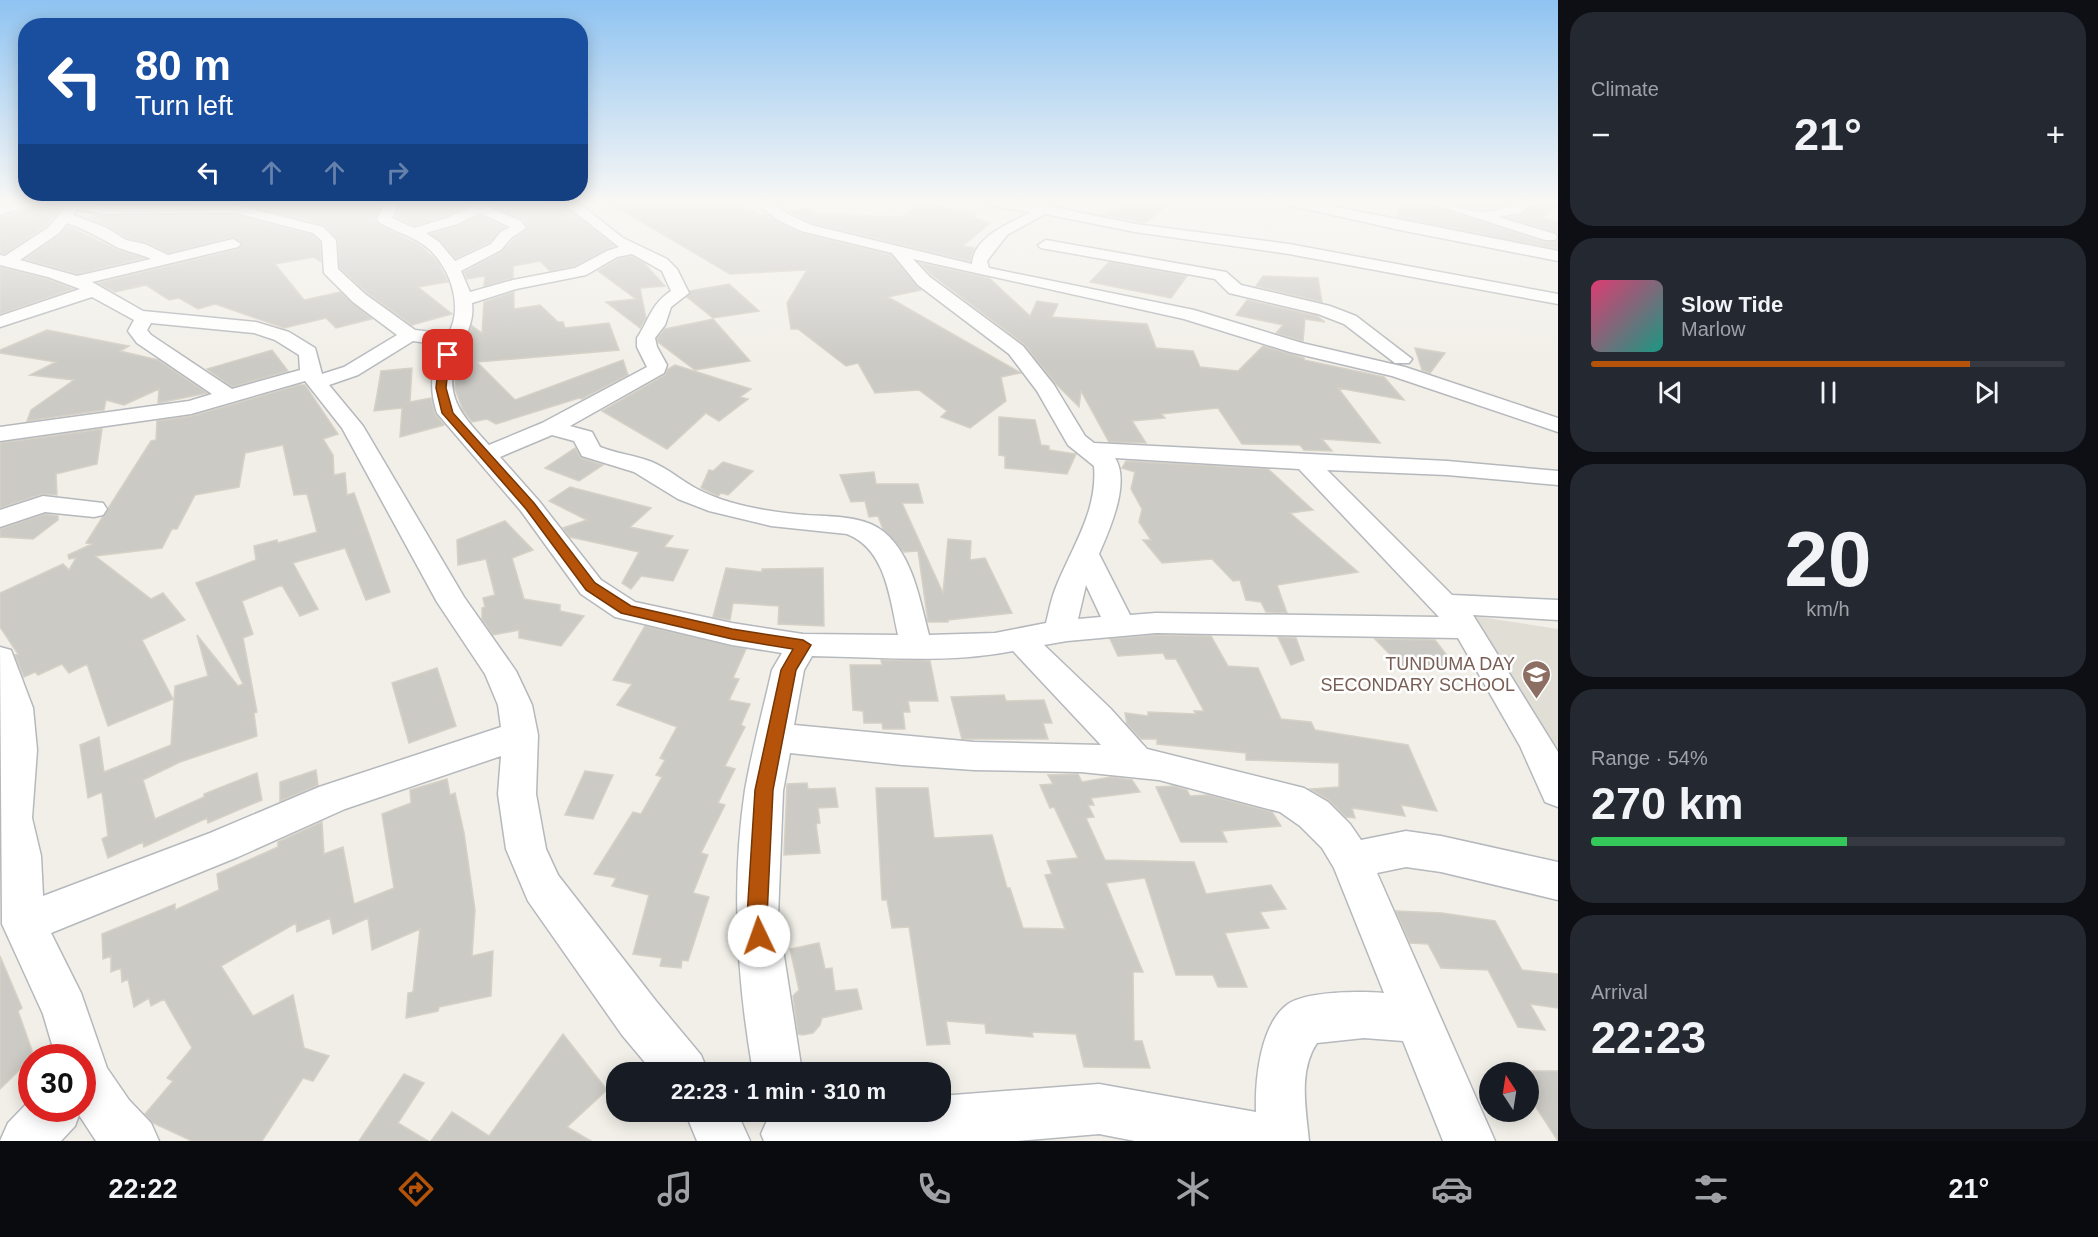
<!DOCTYPE html>
<html lang="en">
<head>
<meta charset="utf-8">
<style>
	body { margin:0; font-family:Helvetica,sans-serif; background:#242831; color:#f1f3f6; height:100vh; display:flex; flex-direction:column; font-size:22px; white-space:nowrap }
	* { box-sizing:border-box; margin:0 }
	p { font-size:20px; color:#9ea1a6 }
	.icon { flex:none; width:33px; height:33px; fill:none; stroke:currentColor; stroke-width:2; stroke-linecap:round; stroke-linejoin:round }
	.map { position:relative; flex:1; overflow:hidden }
	.drawer { display:flex; flex-direction:column; gap:12px; padding:12px; background:#0d0f14; width:540px }
	.drawer>* { flex:none }
	.top-card { position:absolute; left:18px; top:18px; width:570px; height:183px; border-radius:24px; box-shadow:0 3px 15px #0003; background:#1a4fa0; color:#fff; overflow:hidden }
	.needle { width:39px; rotate:348deg }
	.tools { position:absolute; left:1479px; top:1062px; display:grid; gap:12px }
	.tools a { display:grid; place-items:center; width:60px; height:60px; border-radius:50%; background:#171b24; box-shadow:0 3px 15px #0003; font-size:30px }
	.speed { position:absolute; left:18px; top:1044px; display:flex; gap:12px; font-size:30px; font-weight:700; text-align:center }
	.speed>* { display:grid; place-content:center; width:78px; height:78px; border-radius:50%; background:#171b24; box-shadow:0 3px 15px #0003; line-height:1 }
	.speed .limit { border:9px solid #d22; background:#fff; color:#111 }
	.pin { position:absolute; display:grid; place-items:center; width:51px; height:51px; color:#fff; margin:-26px; border-radius:12px; box-shadow:0 3px 9px #0006 }
	.me { position:absolute; width:66px; margin:-33px; rotate:357deg; stroke-linejoin:round; filter:drop-shadow(0 0 4px #0008) }
	.turn { display:flex; align-items:center; gap:21px; height:126px; padding:0 18px; font-size:27px }
	.turn .icon { width:78px; height:78px; stroke-width:2.5 }
	.turn b { display:block; font-size:42px; line-height:51px }
	.lanes { display:flex; align-items:center; height:57px; padding:0 18px; background:#0003; justify-content:center; gap:30px; direction:ltr }
	.lanes .off { opacity:.35 }
	.big { font-size:45px; font-weight:700; line-height:1.1 }
	.drawer .tile { flex:1; display:flex; flex-direction:column; justify-content:center; gap:9px; min-width:0; padding:0 21px; border-radius:24px; background:#242831 }
	.drawer .dial { align-items:center; gap:0 }
	.dial b { font-size:78px; line-height:1 }
	.song { display:flex; align-items:center; gap:18px }
	.cover { width:72px; height:72px; border-radius:9px; background:linear-gradient(135deg,hsl(340 70% 55%),hsl(170 70% 35%)) }
	.played { height:6px; border-radius:3px; background:linear-gradient(90deg,#b45309 80%,#363941 80%) }
	.keys { display:flex; justify-content:space-around; direction:ltr }
	.heat { display:flex; justify-content:space-between; align-items:center; font-size:33px; direction:ltr }
	.charge { height:9px; border-radius:4px; background:linear-gradient(90deg,#34c759 54%,#363941 0) }
	.trip { position:absolute; left:606px; top:1062px; width:345px; height:60px; border-radius:24px; background:#171b24; box-shadow:0 3px 15px #0003; font-weight:700; line-height:60px; text-align:center }
	.menu { display:flex; height:96px; justify-content:space-around; align-items:center; background:#090b0e; color:#9ea1a6 }
	.menu .icon { width:42px; height:42px }
	.menu .current { color:#b45309 }
	.menu b { font-size:27px; color:#f1f3f6 }
	main { display:flex; flex:1; min-height:0 }
	.map>svg:first-child { display:block }
</style>
</head>
<body>
<main>
<div class="map">
<svg width="1558" height="1141" viewBox="0 0 1558 1141">
	<rect width="100%" height="100%" fill="#f1efe8"/>
	<path fill="#e1ded6" d="M1461,614l97,15v142z"/>
	<path fill="#cccac5" stroke="#d6d1c6" stroke-width="1.5" d="M265,201h119l-9,19 8,7 37,18 18,17 10,20 -30,5 34,27 -40,11 -46,-33 -26,-24 -2,-28 -13,-15 -85,-21 23,1z
		M402,201h76l-32,15 -32,10 -19,-9z
		M502,201h57l55,45 -40,20 -24,5 -10,-10 -27,5v12l-29,8 1,-10 -18,3 -3,-7 38,-20 11,-12 15,-12 -6,-9 -27,-11z
		M606,201h71l8,4 22,-3 7,4 24,-4 21,13 7,-1 34,19 91,22 30,35 -33,7 133,76 -20,4 5,24 -36,27 -29,-11 6,-6 -28,-21 -44,3 -17,-30 -12,3 -48,-37h-7l-4,-26 20,-33 -77,4z
		M1140,201h33l-28,22 -43,-8z
		M1399,201h23l122,41 14,-2v9l-161,-32z
		M1445,201h76l-40,9z
		M1539,201h19v4l-17,13 17,4v12l-50,-16 13,-3z
		M922,203l55,10 -5,4 18,6 -27,23 12,2 -5,13 -158,-38 -24,-12 22,-3 8,6 83,3z
		M45,204l15,5 -13,16 -42,29 -5,-1v-36z
		M96,215h140l76,20 8,7 1,20 -7,-5 -39,7 29,36 36,-8 32,27 -36,9 -10,-10 -42,10 -69,-24 -17,5 -19,-11 -10,2 -23,-15 -31,7 -17,-9 141,-34 4,-5 -11,-7 -64,16 -22,-11 -19,-4 -19,-12 -20,-8z
		M480,215l25,12 -15,15 -34,16 -25,-24 27,-8z
		M68,226l50,24 26,8 -67,16 -52,-15 35,-24z
		M632,256l12,7 21,23 -25,2 6,30 -6,10 -34,-26 30,-3 -38,-28 20,-12z
		M1109,262l78,14 -16,22 -81,-16z
		M920,263l69,15 41,38 7,-15 21,3 -6,13 95,7 9,24 37,3 7,16 38,4 25,-25 41,12v2l80,17 20,23 -66,-12 42,55 -58,-4 10,12 -28,-1 -4,-5 -58,-1 -24,-36 -57,6 4,4 -33,3 14,22 -37,-1 -28,-51 -2,16 -24,-24 -31,-39 -92,-69z
		M0,267l47,12 26,10 -73,25z
		M1263,276l55,2 4,24 -66,-16z
		M729,284l30,27 -46,7 -26,-21 3,-6z
		M514,292v17l26,-4 18,17h5l2,6 44,-5 10,27 -142,12 38,38 108,-40 5,15 -46,24 -3,-1 -83,26 -9,-5 -15,3 -9,-12 -8,-21 2,-26 15,-37 10,7 2,-31z
		M1247,300l70,16 8,6 -20,-3 -2,22 -27,-8 7,-8 -47,-10z
		M713,319l37,42 -55,9 -37,-28 -1,-3 8,-10z
		M47,330l82,16 -9,5 38,9 49,33 -49,10 1,-14 -35,16 -18,-5 -2,10 -77,11 4,-11 43,-30 -44,-5 26,-13 -56,-9v-3z
		M1415,348l30,5 -15,20 -8,-3z
		M272,350l16,21 -56,16 -25,-18z
		M675,365l76,24 -11,8 8,2 -29,22 -13,-8 -39,36 -65,-38 63,-36 3,-6z
		M412,368l-2,34 21,-4 4,16 9,11 -44,12 2,-29 -28,3 3,-16 4,-24z
		M299,385h6l33,49 -15,5 10,16 1,20 11,-2 2,22 7,-2 36,99 -24,8 -21,-52 -52,15 25,46 -18,7 -18,-31 -40,16 11,33 -10,4 14,74 -3,1 3,23 -77,26 -37,18 12,39 49,-22v-3l53,-21 5,27 -54,23 -1,-5 -63,29 -1,-5 -35,16 -6,-19 6,-3 -6,-44 -14,6 -8,-53 19,-8 5,35 67,-27 4,-59 33,-10 -11,-41 41,51 5,-2 -47,-101 60,-23 -2,-14 23,-6 1,3 39,-11 -10,-38 -13,1 -11,-50 -38,8 -6,34 -44,8 -18,34h-5l-10,19 -67,8 56,43 12,-6 22,27 -43,20 31,59 -65,27 -21,-62 -18,9 -7,-9 -24,11 -3,-3 -11,5 -9,-22 3,-1 -18,-27v-34l63,-29 6,6 7,-12 -7,1 -1,-4 24,-11 -6,-1 65,-102 5,-1 1,-19 35,-5z
		M999,417l36,3 6,25 8,1v4l27,4 -9,20 -62,-6v-12l-6,-1z
		M102,429l-5,35 -41,10 1,21 -15,-1 -42,14v-65z
		M575,448l6,10 22,7 -24,16 -34,-13z
		M1126,461l142,8 45,41 -23,3 68,59 -81,13 10,28 -21,-1 -5,-10 -15,-2 -6,-20 -7,1 -21,-22 -50,4 -19,-23h8l-12,-18 3,-13 -11,-20 4,-17 -13,-4z
		M723,462l30,9 -25,24 -7,-2 -3,3 -17,-8 8,-18 4,1z
		M874,472l2,12h42l5,19h-21l41,90 5,-54 23,2 -1,19 15,-2 27,55 -64,7v2h-20l-10,-71 -14,1 -21,-23 -5,-13 -9,1 -4,-16 -14,1 -11,-27z
		M570,487l81,21 -21,19 43,9 -9,11 24,3 -15,31 -32,-5 -10,13 -9,-6 17,-31 -69,-15 -7,-9 24,-8 -38,-19z
		M45,514l13,2v4l-25,19 -33,-2v-8z
		M505,521l28,29 -21,8 12,41 36,6v6l24,5 -23,30 -42,-8v-8l-26,5 -11,-16v-11l3,-1 -2,-9 12,-3 -9,-36 -28,6 -1,-25z
		M726,568l36,4v-3l61,-1 1,58 -46,-2 1,-18 -46,-3 -3,17 -17,-3z
		M645,626l101,23 -13,29 6,1 -10,21 21,4 -9,21 4,2 -20,39 10,3 -17,34 7,2 -24,48 7,2 -15,38 16,4 -21,64 -6,-1 -1,8 -21,-2 2,-8 -29,-4 16,-59 -37,-9 4,-8 -22,-4 39,-62 8,2 21,-37 -6,-2 9,-15 -5,-2 17,-31 -60,-22 15,-21 -19,-4z
		M1156,635l55,1 17,30 30,2 23,51 30,3 4,8 93,15 29,66 -36,-6 4,11 -53,-8 3,10 -9,-1 -17,-17 -19,-11 29,-2v-24l-93,-3v-7l-89,-9v-5h-16l-14,-15 -2,-11 23,3v-4l48,2 -2,-3h10l-28,-52h-10l-3,-6 -45,3 -8,-17z
		M1278,637l18,1 8,22 -13,5z
		M1375,639l60,1 22,28 -53,1z
		M881,660l49,1 8,40h-30l2,11h-7l2,17h-22l-1,-6h-18l-1,-12 -10,-1 -3,-45h32z
		M437,668l19,58 -47,17 -17,-60z
		M1004,695l2,6 38,-1 8,23h-9l5,16h-86l-11,-42z
		M316,770l2,15 -38,16v-19z
		M585,771l28,4 -20,44 -28,-4z
		M1078,774l4,8 29,-5 21,3 8,12 -49,6 3,7h-6l6,12 -8,1 19,42 89,2 12,32 65,-9 15,24 -26,3 9,16 -44,5 22,54h-29l-5,-12h-37l-31,-97 -39,5 37,89h-10l1,69h8l8,27 -66,-1 -8,-33 -44,-2 1,5 -47,-4 -1,-9 -39,-3 4,23 -23,1 -18,-118 -17,1 -5,-28h-5l-6,-112h52l6,50 58,-3 15,53h3l13,40 42,1 -20,-54 7,-1 -5,-13 31,-3 -24,-51 -4,1 -10,-23 13,-1 -5,-9z
		M447,779l3,16 5,-2 9,40 11,77 -3,46 21,-5 -2,45 -52,11 -1,4 -32,7 2,-25 5,-1 7,-63 -48,21 -4,-32 -35,16 -3,-16 -33,14 -1,-9 -75,43 32,50 40,-21 11,53 25,8 -16,25 -10,-3 -41,63h-70l-39,-18 -8,-9 28,-33 -6,-3 25,-30 -28,-49 -13,7 -2,-8 -15,9 -6,-28 -6,3 -1,-14 -10,4v-16l-8,3 -1,-25 73,-30v6l44,-20 -2,-16 61,-27v-5l44,-20 2,32 19,-7 11,57 40,-16 -12,-74 29,-11 -1,-13z
		M807,783l1,6 27,-1 3,19 -20,1 2,15 -4,1 4,29 -36,2 3,-71z
		M1174,786l13,4 3,6 18,-1 64,17 9,14 -59,5 5,11h-46l-25,-55z
		M1396,911l46,2 53,8 27,49 36,4v34l-28,-4 15,26 -27,-3 -30,-57 -47,-2 -13,-24 -18,-1z
		M819,943l6,26 7,-1 3,23 22,-2 5,20 -40,9 -2,7 -7,8 -11,2 -4,-1 -5,-38 6,-6 -9,-41z
		M0,956l22,52 -4,3 16,45 -34,33z
		M563,1034l44,56 -40,37 24,14h-160l21,-29 37,24z
		M1518,1071h40v70l-28,-43h3l-5,-8v-18z
		M404,1074l20,9 -26,40 30,18h-69z"/>
	<g fill="none" stroke-linecap="round" stroke-linejoin="round">
		<defs>
			<path id="minor" d="M22,201h22l-44,14v-8z
				M49,201h27l26,5 134,-1 87,22 13,13 2,29 27,25 50,36 33,4c17,-28 1,-73 -27,-91 -13,-9 -29,-12 -42,-21l-2,-3 9,-18h14l-8,17 22,10 33,-10 36,-17h17l-10,7 31,13 5,7 -15,10 -10,12 -40,21 9,21 43,-12 62,-12 32,-17 12,-4 -58,-46h15l47,37 44,21 10,10 12,24 -18,14 -6,18 -10,13 2,9 10,18 -3,8 -94,53 22,6 8,15c17,7 35,8 52,15 17,7 31,20 47,28 32,16 71,22 106,25 26,2 58,0 79,17 29,24 36,69 45,103l66,-2 51,-10c3,-12 5,-24 10,-36 16,-40 42,-76 38,-121l-26,-21 -31,-54 -28,-37 -91,-69 -26,-32 -91,-22 -23,-11 -24,-19h15l19,13 23,11 161,39c2,-28 38,-41 59,-52l-46,-7 -7,-4h33l32,4 92,19 154,20 269,50v10l-269,-50 -154,-22 -90,-18 -38,21 -20,26 2,7 205,42 108,33 103,24 153,51v14l-166,-56 -102,-24 -106,-33 -271,-60 17,18 93,69 31,39 31,51 9,7 353,18 111,10v14l-111,-10 -120,-5 125,125 106,5v20l-85,-5 85,137v55l-13,-5 -25,-56 -62,-108 -302,-5 -89,8 -23,4 66,63 37,41 157,39 24,14 22,22 11,16 45,-9 35,5 117,26v38l-117,-28 -35,-5 -29,6 118,268h-52l-40,-100 -39,-3 -47,5c-19,28 -11,66 -8,98h-174l-36,-7 -82,7h-253l-3,-7 8,-18 10,-4h161v-16l159,-12 157,28c-1,-32 4,-88 32,-108 19,-13 73,-13 96,-11l-50,-125 -12,-20 -22,-22 -20,-14 -121,-32 -78,-8 -107,-2 -72,-5 -112,-12 -7,38 -5,126 24,155h-49c-16,-92 -22,-188 -8,-282 7,-40 18,-80 27,-120l10,-17 -50,-8 -117,-28 -34,-23 -60,-83 -84,-98c-8,-24 -6,-45 5,-68l-29,-4 -55,34 -29,10 34,41 101,171 52,74 16,34 6,30 -2,59 10,55 12,26 98,126 45,54 7,17h-55l-31,-37 -94,-134 -22,-52 -8,-55 3,-38 -156,53 -107,48 -187,76 30,60 26,75 22,32 22,23 8,18h-63l-17,-26 -4,11 -14,15h-61l8,-18 24,-25v10h50v-50h-26l-13,-44 -41,-90 -2,-277 11,3 22,58 4,42 -5,68 9,38 2,40 167,-63 109,-46 182,-60 -3,-22 -13,-31 -48,-72 -95,-174 -37,-47 -114,33 -191,27v-14l189,-26 23,-7 -75,-51 -9,-12 6,-11 -42,-23 -92,30v-11l80,-27 -32,-12 -48,-12v-10l5,1 44,-29 16,-20zM77,209l25,5 134,-1 77,20 9,8 2,32 29,29 44,33 -53,32 -22,7 -7,-26 -26,-16 -33,-10 -113,-11 -51,-29 146,-35 3,-3 -8,-5 -65,16 -23,-11 -19,-4 -19,-12 -34,-13zM480,213l30,14 -9,5 -10,12 -36,17 -16,-19 -13,-9 31,-9zM67,223c17,6 32,14 48,23 11,6 24,7 36,13l-74,17 -57,-16 39,-27zM632,254l30,17 9,20c-20,13 -22,29 -34,47v9l10,20 -105,56 -53,22c-30,-33 -49,-52 -28,-99 7,-15 13,-26 11,-43l44,-14 70,-14 31,-18zM151,323l103,10 21,7 24,15 1,15 -68,19 -81,-54 -4,-5zM552,435l22,6 8,15 52,16 44,27 31,12 62,15 76,8c39,15 43,65 51,101l-95,-1 -71,-11 -97,-21 -34,-22 -62,-79 -39,-44zM1115,458l184,11 140,148 -283,-4 -26,2 -31,-61c10,-23 32,-72 16,-96zM1086,585l15,32 -23,2zM1013,651l88,94 -127,-3 -180,-17 10,-55 8,-14c66,1 136,8 201,-5z
				M1282,201h24l252,50v10l-158,-31 -116,-26z
				M1424,201c24,-1 38,10 57,11 19,0 36,-11 56,-11l-17,12 -22,4 57,17 2,3 -2,3h-10z
				M1046,240l180,32 15,13 89,21 26,10 56,43 -3,4h-14l-51,-39 -26,-10 -89,-21 -14,-14 -174,-31 -3,-3z
				M43,496l60,7 4,6 -4,6 -9,2 -49,-5 -45,15v-17z
				M685,1112h52l13,29h-53z"/>
		</defs>
		<use href="#minor" stroke="#b5b8bc" stroke-width="3"/>
		<use href="#minor" fill="#fff" fill-rule="evenodd"/>
	</g>
	<linearGradient id="sky" x2="0" y2="1"><stop stop-color="#8fc3f1"/><stop offset="0.56" stop-color="#f9f8f5"/><stop offset="1" stop-color="#f9f8f5" stop-opacity="0"/></linearGradient>
	<rect width="1558" height="361" fill="url(#sky)"/>
	<path fill="#b45309" stroke="#753606" stroke-width="1.5" d="M444,353l8,2 -4,13 -2,20 7,25 81,90 61,80 36,23 101,23 71,11 8,5 -15,25 -23,120 -6,127 3,19 -3,7 -8,3 -7,-3 -5,-26 8,-127 26,-120 12,-21 -61,-10 -111,-26 -35,-23 -60,-81 -84,-96 -6,-25 2,-20z"/>
	<defs>
		<symbol id="school-pin" viewBox="-11 -11 22 30"><path d="M0 17L-7.5 6A9.5 9.5 0 1 1 7.5 6Z" fill="#8d6e63" stroke="#fff"/><path d="M0-5L7-2L0 1L-7-2ZM-4 1L0 2.5L4 1V4Q0 6-4 4Z" fill="#fff"/></symbol>
	</defs>
	<g fill-rule="evenodd">
		<use href="#school-pin" x="1520" y="658" width="33" height="45"/>
	</g>
	<g text-anchor="middle" dominant-baseline="central" stroke-width="5" stroke-linejoin="round" paint-order="stroke">
		<g font-size="18" fill="#785e54" stroke="#fff" text-anchor="end">
			<text x="1515" y="664">TUNDUMA DAY<tspan x="1515" dy="21">SECONDARY SCHOOL</tspan></text>
		</g>
	</g>
</svg>
<div class="tools">
<a><svg class="needle" viewBox="-14 -14 28 28"><path d="M0-13l5 13h-10z" fill="#e53935"/><path d="M0 13l5-13h-10z" fill="#9ea1a6"/></svg></a>
</div>
<div class="speed"><div class="limit">30</div></div>
<div class="pin" style="left:448px;top:355px;background:#d93025"><svg class="icon" aria-label="arrive" viewBox="0 0 24 24"><path d="M6 21V4h12l-3 4 3 4H6"/></svg></div>
<svg class="me" style="left:759px;top:936px" viewBox="-20 -20 40 40"><circle r="19" fill="#fff"/><path d="M0-13L10 11 0 6-10 11z" fill="#b45309"/></svg>
<div class="trip">22:23 · 1 min · 310 m</div>
<div class="top-card">
<div class="turn"><svg class="icon" aria-label="left" viewBox="0 0 24 24"><path d="M17 20v-9H6M10 6l-5 5 5 5"/></svg><div><b>80 m</b>Turn left</div></div>
<div class="lanes"><svg class="icon" aria-label="left" viewBox="0 0 24 24"><path d="M17 20v-9H6M10 6l-5 5 5 5"/></svg><svg class="icon off" aria-label="ahead" viewBox="0 0 24 24"><path d="M12 20V5M6 11l6-6 6 6"/></svg><svg class="icon off" aria-label="ahead" viewBox="0 0 24 24"><path d="M12 20V5M6 11l6-6 6 6"/></svg><svg class="icon off" aria-label="right" viewBox="0 0 24 24"><path d="M7 20v-9h11M14 6l5 5-5 5"/></svg></div>
</div>
</div>
<section class="drawer">
<div class="tile"><p>Climate</p>
<div class="heat"><a>−</a><b class="big">21°</b><a>+</a></div>
</div>
<div class="tile">
<div class="song"><i class="cover"></i><div><b>Slow Tide</b><p>Marlow</p></div></div>
<div class="played"></div>
<div class="keys"><svg class="icon" aria-label="previous" viewBox="0 0 24 24"><path d="M18 5L8 12l10 7zM5 5v14"/></svg><svg class="icon" aria-label="pause" viewBox="0 0 24 24"><path d="M8 5v14M16 5v14"/></svg><svg class="icon" aria-label="next" viewBox="0 0 24 24"><path d="M6 5l10 7-10 7zM19 5v14"/></svg></div>
</div>
<div class="tile dial"><b>20</b><p>km/h</p></div>
<div class="tile"><p>Range · 54%</p><b class="big">270 km</b><div class="charge"></div></div>
<div class="tile"><p>Arrival</p><b class="big">22:23</b></div>
</section>
</main>
<nav class="menu">
<b>22:22</b>
<svg class="icon current" aria-label="directions" viewBox="0 0 24 24"><path d="M12 3l9 9-9 9-9-9zM9 14v-3h6M13 9l2 2-2 2"/></svg>
<svg class="icon" aria-label="music" viewBox="0 0 24 24"><path d="M9 18V5l10-2v13"/><circle cx="6" cy="18" r="3"/><circle cx="16" cy="16" r="3"/></svg>
<svg class="icon" aria-label="phone" viewBox="0 0 24 24"><path d="M5 4h4l2 5-3 2q2 4 5 5l2-3 5 2v4C11 20 4 13 5 4z"/></svg>
<svg class="icon" aria-label="climate" viewBox="0 0 24 24"><path d="M12 3v18M4 7l16 10M4 17L20 7"/></svg>
<svg class="icon" aria-label="car" viewBox="0 0 24 24"><path d="M5 17H2v-5l4-1 3-4h7l3 4 3 1v5h-3M9 17h6M6 11h13"/><circle cx="7" cy="17" r="2"/><circle cx="17" cy="17" r="2"/></svg>
<svg class="icon" aria-label="filters" viewBox="0 0 24 24"><path d="M4 7h16M4 17h16"/><circle cx="9" cy="7" r="2"/><circle cx="15" cy="17" r="2"/></svg>
<b>21°</b>
</nav>
</body>
</html>
